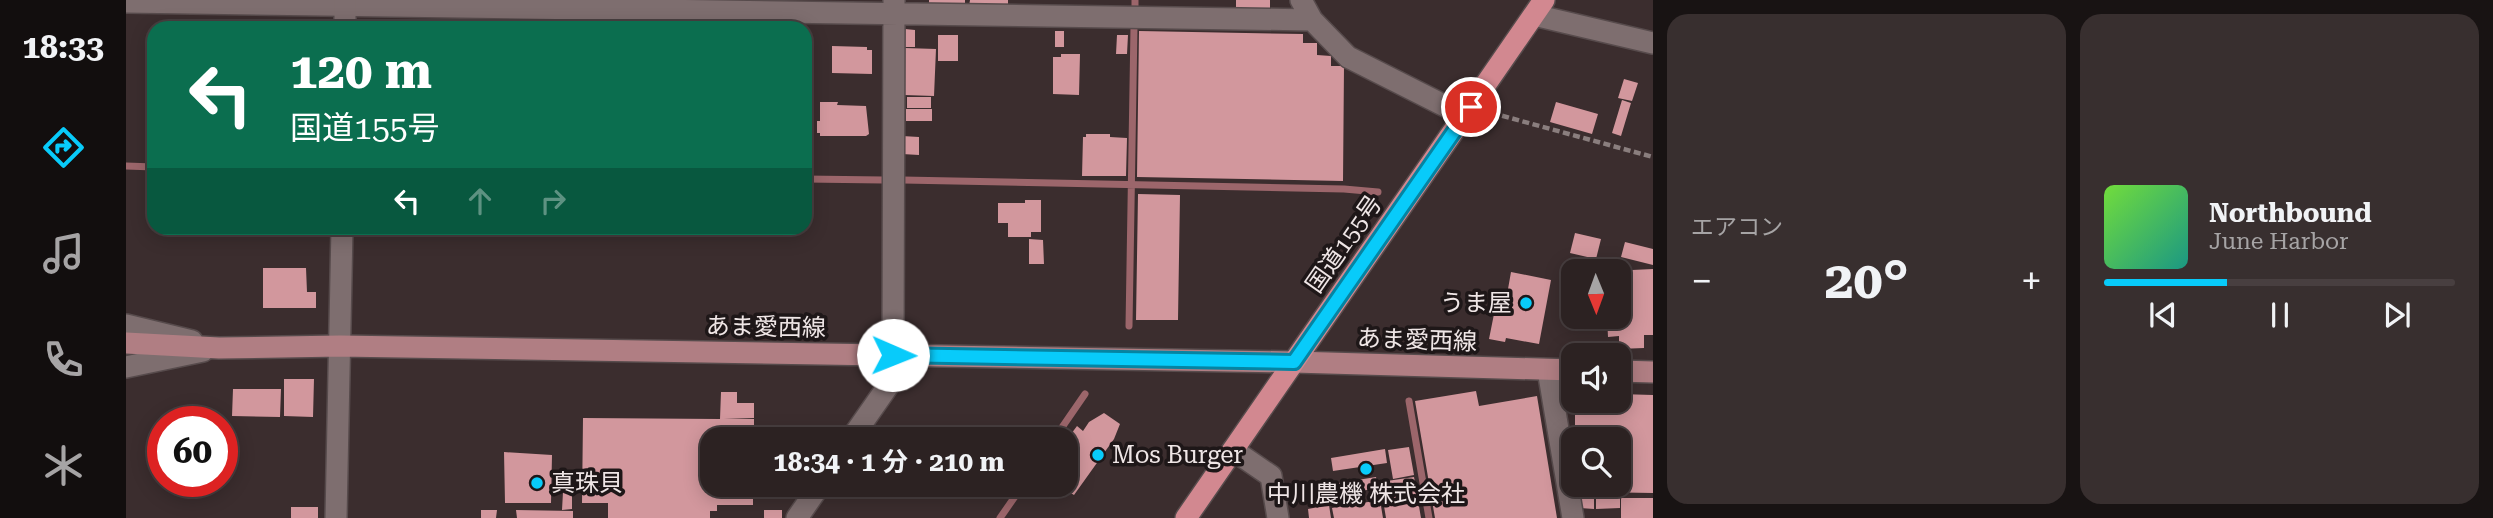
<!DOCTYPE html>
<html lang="ja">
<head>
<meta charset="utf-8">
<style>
	body { margin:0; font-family:"Roboto Serif","Noto Sans JP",serif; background:#382f2f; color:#f1f3f6; height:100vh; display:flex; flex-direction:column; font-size:26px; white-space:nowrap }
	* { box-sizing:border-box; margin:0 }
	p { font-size:23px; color:#a6a4a5 }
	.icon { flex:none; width:38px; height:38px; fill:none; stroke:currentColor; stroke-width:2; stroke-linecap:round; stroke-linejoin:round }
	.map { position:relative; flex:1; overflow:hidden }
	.panel { display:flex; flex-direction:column; gap:14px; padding:14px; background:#181313; width:840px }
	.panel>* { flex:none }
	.banner { position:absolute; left:21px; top:21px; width:665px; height:214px; border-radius:21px; box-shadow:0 4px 18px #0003,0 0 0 2px #483f40; background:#0b6e4f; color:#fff; overflow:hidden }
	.needle { width:46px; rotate:179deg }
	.controls { position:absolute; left:1435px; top:259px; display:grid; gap:14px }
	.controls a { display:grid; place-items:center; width:70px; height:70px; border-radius:14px; background:#2c2222; box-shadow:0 4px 18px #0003,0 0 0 2px #483f40; font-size:35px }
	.speed { position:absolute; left:21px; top:406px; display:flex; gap:14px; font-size:35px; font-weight:700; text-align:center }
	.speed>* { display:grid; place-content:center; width:91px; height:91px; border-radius:50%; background:#2c2222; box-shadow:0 4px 18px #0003,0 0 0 2px #483f40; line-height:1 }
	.speed .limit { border:10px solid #d22; background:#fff; color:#111 }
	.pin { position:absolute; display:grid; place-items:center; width:60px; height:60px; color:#fff; margin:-30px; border:4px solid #fff; border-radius:50%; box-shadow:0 2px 7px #0007 }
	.me { position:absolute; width:77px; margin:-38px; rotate:91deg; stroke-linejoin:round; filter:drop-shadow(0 0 5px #0008) }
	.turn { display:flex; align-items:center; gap:24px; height:147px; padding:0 28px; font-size:32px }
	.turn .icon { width:91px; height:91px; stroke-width:2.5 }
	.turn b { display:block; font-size:49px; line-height:60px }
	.lanes { display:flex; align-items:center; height:66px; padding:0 28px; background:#0003; justify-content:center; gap:35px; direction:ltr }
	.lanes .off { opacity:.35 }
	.big { font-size:52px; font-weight:700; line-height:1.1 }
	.panel .tile { flex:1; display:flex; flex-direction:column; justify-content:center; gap:10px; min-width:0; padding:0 24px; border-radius:21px; background:#382f2f }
	.song { display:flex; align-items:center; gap:21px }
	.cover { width:84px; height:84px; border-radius:10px; background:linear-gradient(135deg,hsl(100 70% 55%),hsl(170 70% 35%)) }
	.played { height:7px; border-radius:4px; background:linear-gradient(90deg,#08cbfa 35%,#483f40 35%) }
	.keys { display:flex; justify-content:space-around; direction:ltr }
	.heat { display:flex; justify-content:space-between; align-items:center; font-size:38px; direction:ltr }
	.panel .tiles { flex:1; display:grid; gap:14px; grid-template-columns:repeat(2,1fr) }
	.trip { position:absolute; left:574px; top:427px; width:378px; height:70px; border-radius:21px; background:#2c2222; box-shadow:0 4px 18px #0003,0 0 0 2px #483f40; font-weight:700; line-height:70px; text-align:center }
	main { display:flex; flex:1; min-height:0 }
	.dock { display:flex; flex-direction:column; width:126px; justify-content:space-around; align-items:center; background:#120e0e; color:#a6a4a5 }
	.dock .icon { width:49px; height:49px }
	.dock .selected { color:#08cbfa }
	.dock b { font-size:32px; color:#f1f3f6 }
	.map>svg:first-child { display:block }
</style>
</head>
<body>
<main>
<nav class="dock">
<b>18:33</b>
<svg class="icon selected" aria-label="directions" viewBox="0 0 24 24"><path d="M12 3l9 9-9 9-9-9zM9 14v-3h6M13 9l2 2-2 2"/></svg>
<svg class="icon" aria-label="music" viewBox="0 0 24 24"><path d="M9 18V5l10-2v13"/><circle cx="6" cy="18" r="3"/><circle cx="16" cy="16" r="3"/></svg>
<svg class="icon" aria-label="phone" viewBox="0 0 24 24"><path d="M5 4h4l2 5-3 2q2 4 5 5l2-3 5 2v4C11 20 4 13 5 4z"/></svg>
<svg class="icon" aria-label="climate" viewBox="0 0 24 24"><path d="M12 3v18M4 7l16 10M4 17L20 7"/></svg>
</nav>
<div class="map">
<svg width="1527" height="518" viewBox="0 0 1527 518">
	<rect width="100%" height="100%" fill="#3b2d2e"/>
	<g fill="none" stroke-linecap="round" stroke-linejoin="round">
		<path stroke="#9c666b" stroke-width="7" d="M1009,10v-10
			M0,166l28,1
			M679,179l78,1
			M777,180l441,9 34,3
			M1003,326l5,-299
			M1283,401l20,117
			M928,439l31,-45
			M874,518l23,-33"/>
	</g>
	<path fill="#d2979d" d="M803,0h36v4l-36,-1z
		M844,0h38v6h-39z
		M1110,0h34v9h-34z
		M779,29l10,1v17h-10z
		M929,31h9v16h-9z
		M1013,31l164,3v9h14v12l14,1v10h13l-1,115 -206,-4z
		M812,35h20v26h-20z
		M991,35h11l-1,19h-11z
		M706,46l35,1v3h5v24l-40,-1z
		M779,48l31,1 -2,47 -30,-1z
		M935,54h19l-1,41 -26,-1v-37h8z
		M1498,79l14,4 -6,18 -14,-3z
		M781,97h24v11h-24z
		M1496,100l9,3 -10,33 -9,-3z
		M694,102h18l-1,3 29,1 3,28 -3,2h-46v-3h-3v-12h3z
		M1430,102l42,12 -6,20 -42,-12z
		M780,109h26v12h-26z
		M960,134h24v3l17,1 -1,38h-44l1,-39h3z
		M776,136l17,1v18l-17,-1z
		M1012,194l42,1 -2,125h-42z
		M899,200h16v32h-10v5h-23v-14h-10v-20h27z
		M1449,233l26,6 -5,20 -26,-6z
		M903,239l14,1 1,24h-15z
		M1499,242l28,7v16l-32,-8z
		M137,268h43l1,24h9v16h-53z
		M1527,269v66h-9v13l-25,1v-13l-11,1 -1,-20h12v-41h13v-6z
		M1385,272l40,8 -12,64 -33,-6 -1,4 -16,-3 7,-35 9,2z
		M158,379h30l-1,38 -29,-1z
		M107,389h48l-1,28 -48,-1z
		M1350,391l3,15 58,-10 20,122h-122l-20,-117z
		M595,392h16v11h17v15l-30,1h30v20h-42v46h41v20h-36v6h-7v7h-102v-15h-26l1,-85 137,1z
		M1493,394l34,1v98l-59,-1v-3h-20v-4h45v-46h-44v-38h44z
		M978,413l16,11 -6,15 -40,56 -8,-5 6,-9 -6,-4v-21l9,-13 -7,-5 9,-12 6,5 6,-9z
		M1283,447l5,28 -21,4 -5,-29z
		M1259,449l2,14 -54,8 -2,-13z
		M378,452l48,3 -1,48h-46z
		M1250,477l2,11 -50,9 -2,-12z
		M1288,477l7,41h-35l-6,-36z
		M437,492h9v17l-10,1z
		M1453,495h15v14l-14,-1z
		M1470,496h24v12l-24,1z
		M1495,498h32v20h-32z
		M1254,500l3,18h-49l-2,-10z
		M1203,505l2,13h-22l-1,-9z
		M165,507h27v11h-27z
		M355,510h16l-1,8h-15z
		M390,510l57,1v7h-56z
		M638,510h18v8h-18z"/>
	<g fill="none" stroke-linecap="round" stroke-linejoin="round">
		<defs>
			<path id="street" d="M1175,0l11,20 36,37 117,59
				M0,2l1186,18
				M1408,15l119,28
				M0,325l66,16
				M0,367l77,-16
				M1422,370l25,148
				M725,439l37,-53 5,-31 1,-355
				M1107,450l38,26 7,42
				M671,518l23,-33"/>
			<path id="secondary" d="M219,28v-28
				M210,518l6,-290"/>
			<path id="primary" d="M0,343l93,5 121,-2 954,16 279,8
				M1493,371l34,1"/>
			<path id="highway" d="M1060,518l358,-518"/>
		</defs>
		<use href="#street" stroke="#574b4c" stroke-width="24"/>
		<use href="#secondary" stroke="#574b4c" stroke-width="24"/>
		<use href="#primary" stroke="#574b4c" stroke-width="24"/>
		<use href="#highway" stroke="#574b4c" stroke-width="24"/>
		<path stroke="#8a7e7e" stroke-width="4.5" stroke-dasharray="7 3.5" stroke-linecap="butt" d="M1366,113l161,44"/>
		<use href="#street" stroke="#7e6e6f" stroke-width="21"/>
		<use href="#secondary" stroke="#7e6e6f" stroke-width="21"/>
		<use href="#primary" stroke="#b07e83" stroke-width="21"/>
		<use href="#highway" stroke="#d28890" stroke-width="21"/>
	</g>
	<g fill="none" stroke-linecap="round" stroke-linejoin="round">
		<defs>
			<path id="route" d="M767,355l401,7 177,-255"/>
		</defs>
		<use href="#route" stroke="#0584a2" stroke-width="18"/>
		<use href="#route" stroke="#08cbfa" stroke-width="12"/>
	</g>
	<g fill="#08cbfa" stroke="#1e1718" stroke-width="2.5">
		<circle cx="1400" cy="303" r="7"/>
		<circle cx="972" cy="455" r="7"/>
		<circle cx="1240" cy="469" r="7"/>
		<circle cx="411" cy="483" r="7"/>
	</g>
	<g text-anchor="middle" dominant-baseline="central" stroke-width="7" stroke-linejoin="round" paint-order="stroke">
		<g font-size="24" fill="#efe6e6" stroke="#1e1718">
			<text transform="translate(1218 244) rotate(-55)">国道155号</text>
			<text transform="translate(640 327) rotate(1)">あま愛西線</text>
			<text transform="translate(1291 340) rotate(2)">あま愛西線</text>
		</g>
		<g font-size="24" fill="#efe6e6" stroke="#1e1718" text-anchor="start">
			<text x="1386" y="303" text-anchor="end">うま屋</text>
			<text x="986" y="455">Mos Burger</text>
			<text x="425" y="483">真珠貝</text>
			<text x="1240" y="494" text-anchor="middle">中川農機 株式会社</text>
		</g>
	</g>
</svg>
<div class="controls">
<a><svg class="needle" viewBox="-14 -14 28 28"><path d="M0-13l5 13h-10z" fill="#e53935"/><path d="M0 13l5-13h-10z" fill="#a6a4a5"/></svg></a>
<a><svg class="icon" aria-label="sound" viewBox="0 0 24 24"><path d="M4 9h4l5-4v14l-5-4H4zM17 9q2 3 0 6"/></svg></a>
<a><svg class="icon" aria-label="search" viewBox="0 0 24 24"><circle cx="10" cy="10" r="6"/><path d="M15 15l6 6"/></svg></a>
</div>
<div class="speed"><div class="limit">60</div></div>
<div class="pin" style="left:1345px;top:107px;background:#d93025"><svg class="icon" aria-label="arrive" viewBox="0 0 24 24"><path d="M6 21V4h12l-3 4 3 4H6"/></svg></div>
<svg class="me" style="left:767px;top:355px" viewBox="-20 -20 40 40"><circle r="19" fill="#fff"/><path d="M0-13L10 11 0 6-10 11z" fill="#08cbfa"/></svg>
<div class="trip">18:34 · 1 分 · 210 m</div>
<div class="banner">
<div class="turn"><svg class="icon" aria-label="left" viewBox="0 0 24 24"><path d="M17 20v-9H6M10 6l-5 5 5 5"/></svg><div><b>120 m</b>国道155号</div></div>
<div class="lanes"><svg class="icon" aria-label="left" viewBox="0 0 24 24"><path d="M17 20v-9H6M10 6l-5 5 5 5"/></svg><svg class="icon off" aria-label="ahead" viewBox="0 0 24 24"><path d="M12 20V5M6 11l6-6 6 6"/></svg><svg class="icon off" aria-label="right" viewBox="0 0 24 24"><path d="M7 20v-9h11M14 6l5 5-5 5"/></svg></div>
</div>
</div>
<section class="panel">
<div class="tiles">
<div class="tile"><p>エアコン</p>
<div class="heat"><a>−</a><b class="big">20°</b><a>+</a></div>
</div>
<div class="tile">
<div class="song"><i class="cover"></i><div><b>Northbound</b><p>June Harbor</p></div></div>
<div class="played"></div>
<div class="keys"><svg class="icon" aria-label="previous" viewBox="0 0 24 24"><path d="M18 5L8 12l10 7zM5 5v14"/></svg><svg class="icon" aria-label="pause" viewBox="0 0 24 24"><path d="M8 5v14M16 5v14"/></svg><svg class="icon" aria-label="next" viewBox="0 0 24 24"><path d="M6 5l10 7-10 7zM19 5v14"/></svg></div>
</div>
</div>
</section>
</main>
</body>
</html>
